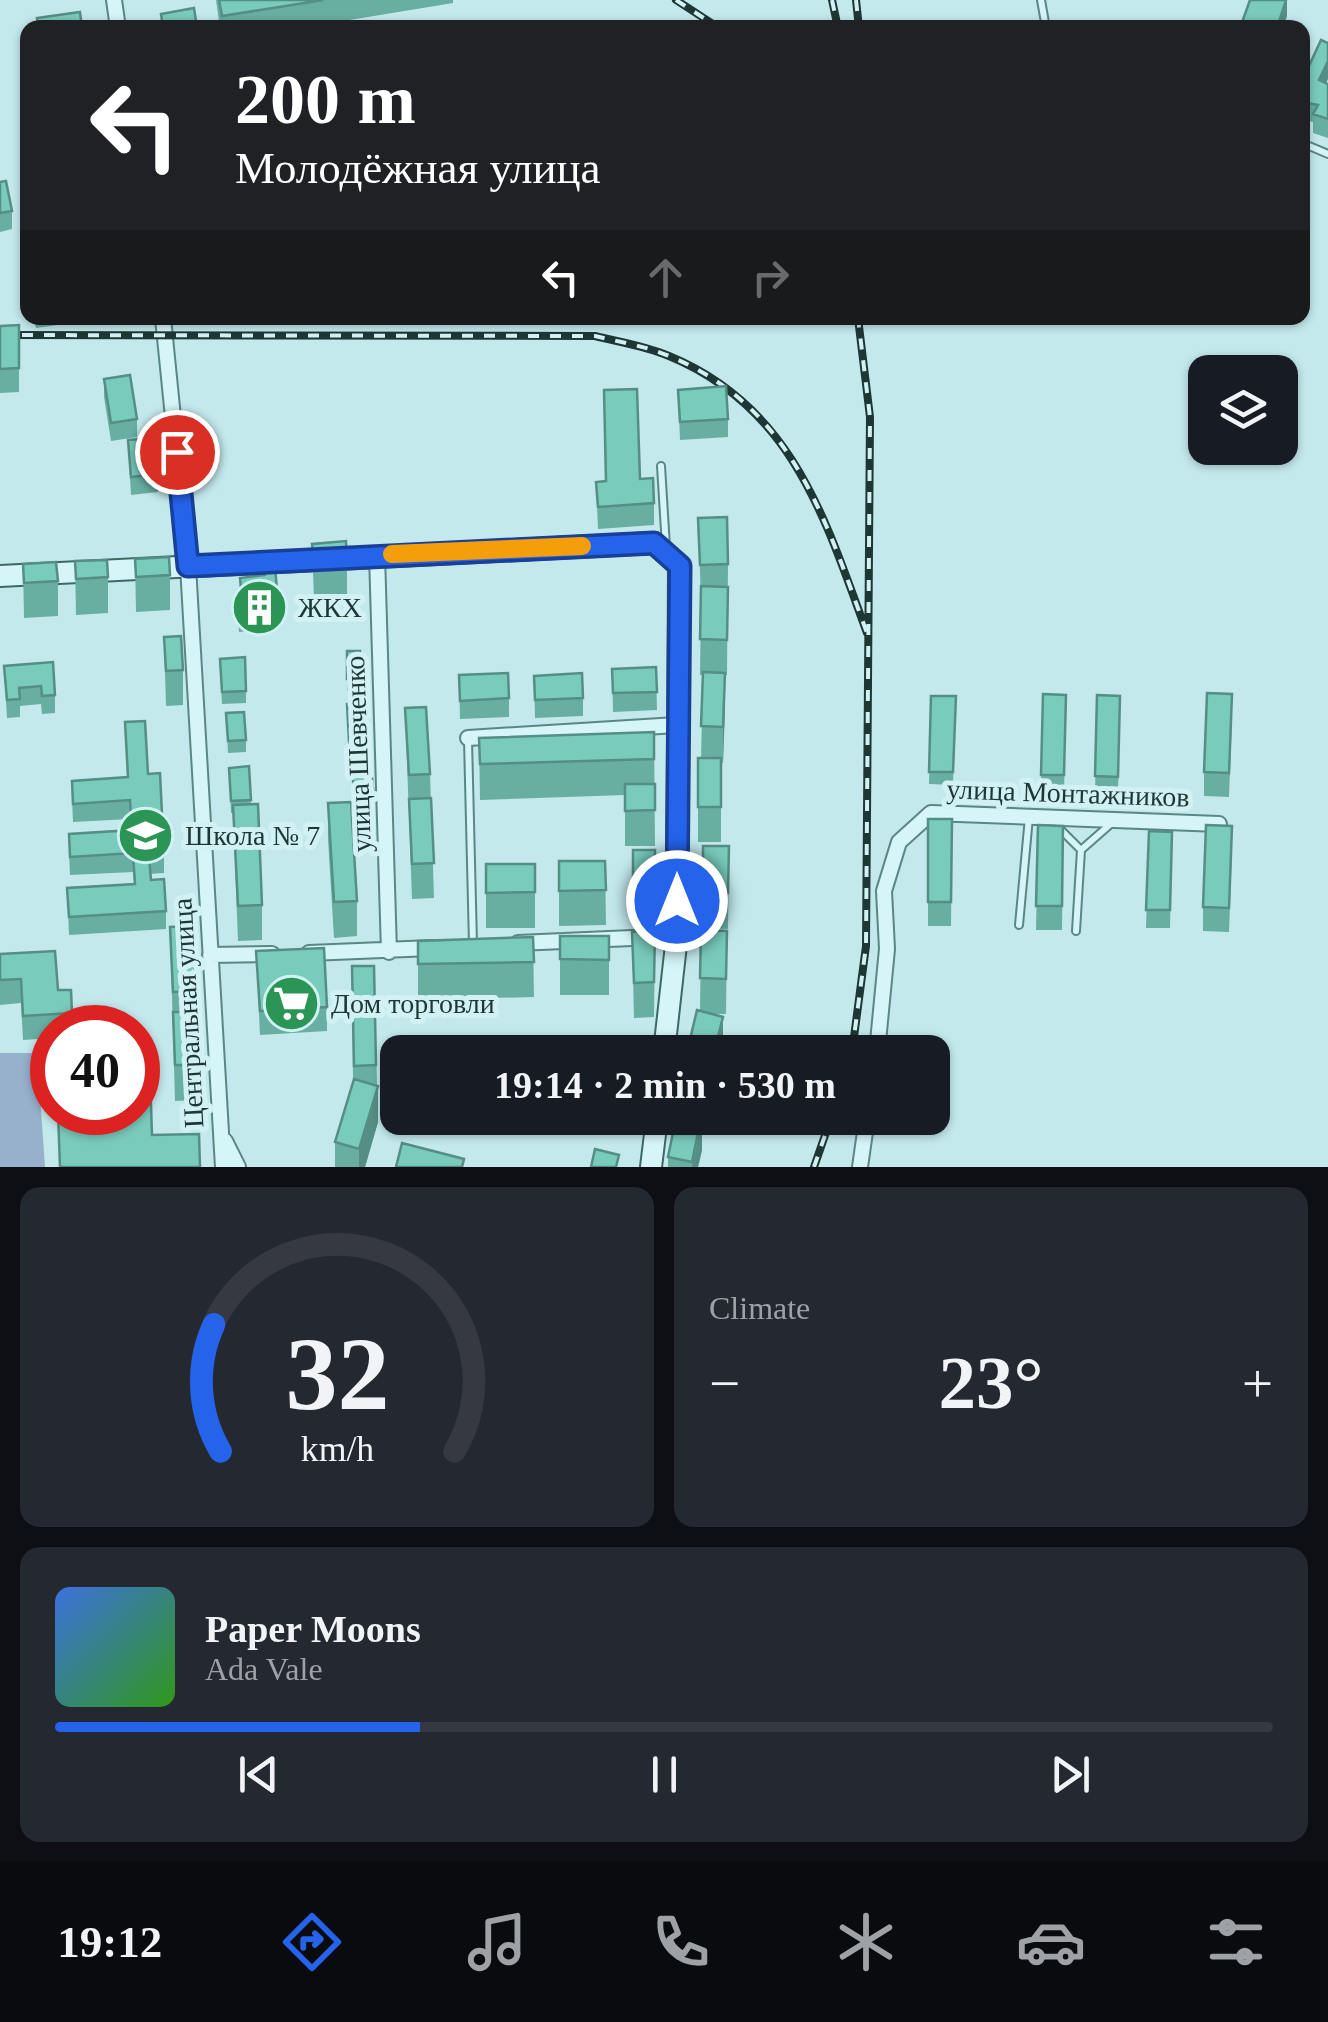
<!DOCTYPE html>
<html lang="en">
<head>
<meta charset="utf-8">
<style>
	body { margin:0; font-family:"Times New Roman",serif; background:#242831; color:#f1f3f6; height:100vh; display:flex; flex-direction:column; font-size:38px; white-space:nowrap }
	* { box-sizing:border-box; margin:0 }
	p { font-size:32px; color:#9ea1a6 }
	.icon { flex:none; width:55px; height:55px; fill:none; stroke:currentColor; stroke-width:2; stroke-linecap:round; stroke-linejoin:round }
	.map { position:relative; height:1167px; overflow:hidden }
	.details { display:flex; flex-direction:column; gap:20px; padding:20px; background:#0d0f14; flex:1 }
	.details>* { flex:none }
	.banner { position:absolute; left:20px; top:20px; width:1290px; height:305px; border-radius:20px; box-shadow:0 2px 8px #0004; background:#202124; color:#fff; overflow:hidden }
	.fabs { position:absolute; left:1188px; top:355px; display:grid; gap:20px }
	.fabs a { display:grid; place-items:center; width:110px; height:110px; border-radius:20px; background:#171b24; box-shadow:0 2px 8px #0004; font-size:50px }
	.speed { position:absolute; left:30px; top:1005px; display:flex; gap:20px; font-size:50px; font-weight:700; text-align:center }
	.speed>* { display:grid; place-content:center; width:130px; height:130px; border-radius:50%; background:#171b24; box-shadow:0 2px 8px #0004; line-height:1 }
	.speed .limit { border:15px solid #d22; background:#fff; color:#111 }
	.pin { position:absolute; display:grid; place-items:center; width:85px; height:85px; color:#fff; margin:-42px; border:5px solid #fff; border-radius:50%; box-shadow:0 2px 10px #0007 }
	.me { position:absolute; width:110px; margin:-55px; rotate:0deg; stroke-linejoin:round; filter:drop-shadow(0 0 8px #0008) }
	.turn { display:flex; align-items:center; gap:35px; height:210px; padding:0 50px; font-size:45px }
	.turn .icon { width:130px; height:130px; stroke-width:2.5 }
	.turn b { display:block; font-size:70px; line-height:85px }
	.lanes { display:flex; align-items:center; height:95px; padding:0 50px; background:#0003; justify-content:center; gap:50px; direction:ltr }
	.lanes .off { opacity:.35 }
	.big { font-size:75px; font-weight:800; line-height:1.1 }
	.details .card { flex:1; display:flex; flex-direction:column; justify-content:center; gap:15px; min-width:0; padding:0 35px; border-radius:20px; background:#242831 }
	.details .dial { align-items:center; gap:0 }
	.dial svg { height:260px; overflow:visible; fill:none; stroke:#363941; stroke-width:7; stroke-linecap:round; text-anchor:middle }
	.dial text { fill:#f1f3f6; stroke:none }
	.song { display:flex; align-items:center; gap:30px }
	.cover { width:120px; height:120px; border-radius:15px; background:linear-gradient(135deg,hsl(220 70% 55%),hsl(110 70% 35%)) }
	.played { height:10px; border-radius:5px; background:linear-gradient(90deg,#2563eb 30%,#363941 30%) }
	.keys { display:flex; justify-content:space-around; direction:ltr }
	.heat { display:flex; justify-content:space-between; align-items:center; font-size:55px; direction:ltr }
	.details .tiles { flex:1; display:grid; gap:20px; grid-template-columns:1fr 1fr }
	.card:last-child { grid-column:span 2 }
	.trip { position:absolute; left:380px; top:1035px; width:570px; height:100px; border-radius:20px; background:#171b24; box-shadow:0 2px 8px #0004; font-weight:800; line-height:100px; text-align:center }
	.tab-bar { display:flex; height:160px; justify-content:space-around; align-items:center; background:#090b0e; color:#9ea1a6 }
	.tab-bar .icon { width:70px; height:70px }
	.tab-bar .selected { color:#2563eb }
	.tab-bar b { font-size:45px; color:#f1f3f6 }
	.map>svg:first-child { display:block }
</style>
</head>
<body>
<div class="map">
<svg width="1328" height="1167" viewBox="0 0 1328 1167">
	<rect width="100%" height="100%" fill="#c3e9ed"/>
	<path fill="#97b0cb" d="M0,1053h37l8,114h-45z"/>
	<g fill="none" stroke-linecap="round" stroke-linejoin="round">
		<defs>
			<path id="lane" d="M1041,0l5,28
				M1302,143l26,11
				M661,466l5,81
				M468,740l5,204
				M1058,827l23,23 -5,81
				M1081,850l33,-29
				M1019,925l10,-108"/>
			<path id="street" d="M114,0l4,28
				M163,318l25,248 35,601
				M377,555l12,397
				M468,738l209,-13
				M518,943l159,-7
				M309,953l123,-5
				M210,955l62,-1
				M877,1052l10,-103 -3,-58 15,-49 32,-29 288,11
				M225,1141l13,26
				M860,1167l7,-49"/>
			<path id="secondary" d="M0,576l654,-33 25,23 -2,370 -13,116
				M651,1167l6,-49"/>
		</defs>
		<use href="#lane" stroke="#5a8784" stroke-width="10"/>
		<use href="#street" stroke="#5a8784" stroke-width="18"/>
		<use href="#secondary" stroke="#3d6965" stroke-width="24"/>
		<use href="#lane" stroke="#d6f5f8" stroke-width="6"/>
		<use href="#street" stroke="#d6f5f8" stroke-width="14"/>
		<use href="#secondary" stroke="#d6f5f8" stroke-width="20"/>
		<defs>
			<path id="rail" d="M676,0l43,28
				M832,0l6,28
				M856,0l3,28
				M0,335l595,1c24,6 51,10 74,20 124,51 156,163 198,277
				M852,1052l14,-106 4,-529 -12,-99
				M814,1167l17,-49"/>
		</defs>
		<use href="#rail" stroke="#1e3734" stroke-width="8"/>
		<use href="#rail" stroke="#d2f1f5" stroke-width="4" stroke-dasharray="11" stroke-linecap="butt"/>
	</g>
	<path fill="#68afa2" d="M216,0h237v3l-152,25h-81z
		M1302,81l26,3v54l-15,-5v-11l-11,-2z
		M0,182l12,29v18l-12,3z
		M25,232h3v42l-3,-17z
		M34,318h74l-72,10z
		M19,325v67l-19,1v-67z
		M104,379l33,40v18l-26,4 -7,-44z
		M678,390l50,29v18l-48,3z
		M128,440l30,34v18l-27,3z
		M640,479l14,24v22l-56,4 -2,-47z
		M698,518l30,46 -1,111h-2l-2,88h-2v79h-23v-84h3l2,-83h-3l1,-75z
		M312,544l35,17v35l-33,3z
		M135,559l35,16v35l-34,2z
		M75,561l33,16v36l-32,2z
		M23,564l35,17v35l-34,2z
		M240,578l39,32v18l-40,4 -2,-31 4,-1z
		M164,637l19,33v35l-17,1z
		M347,651h13v40h-13z
		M4,666l51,29v18l-13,1 -1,-10 -21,2v11l-13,1z
		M656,667l1,43 -44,2 -1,-43z
		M220,671l26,20v12l-24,1z
		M459,675l50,23v19l-49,2z
		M534,676l49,22v18l-48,2z
		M1043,694l23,1 -2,99 -23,-1z
		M1097,695l23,1 -2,99 -23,-1z
		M931,696h25l-3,89 -24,-1z
		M405,708l25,66 4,124 -22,1z
		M226,713l20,27v12l-18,1z
		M347,716l21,23v13l-19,1z
		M1232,718l-3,79 -25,-1v-24z
		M125,722l23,52 16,81v18l-14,1 1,6 15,31v18l-97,6 -2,-47 67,-4 -1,-12 -63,3 -1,-23v-18l62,-4 -1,-11 -57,3 -1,-23v-18l55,-4z
		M654,732l1,114h-30v-51l-145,5 -1,-62z
		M351,762l23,36v12l-19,2z
		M249,766l2,38 11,101v35l-24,1 -5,-128h-2l-2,-45z
		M328,803l29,98v35l-23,2 -6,-99z
		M928,819h24l-1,107h-23z
		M1038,825l25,1 -1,104h-26z
		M1149,831l23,1 -2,96h-24z
		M703,846h26l-1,83 -25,-1z
		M633,850l22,41v35l-22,1z
		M1232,850l-3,82 -26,-1v-24z
		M559,861h46l1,64 -47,1z
		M486,864h49v64h-49z
		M170,927l25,64 1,109 -21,1z
		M655,930l-1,87 -20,1 -2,-86z
		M701,930l26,1 -1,83h-14l-12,-3z
		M560,936h49v59h-49z
		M533,937l1,60 -116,3v-59z
		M256,951l71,56v24l-67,4z
		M0,954l58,36h13l1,38h-20v10l-29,2 -2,-37 -21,2z
		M352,966h22l4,156 -13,45h-30v-25l18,-61z
		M587,1118h24l-1,5z
		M702,1150l-4,17h-30v-10z"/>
	<path fill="#558e84" d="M1287,0v16l-4,12h-6z
		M1328,61v18l-9,20v-19z
		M725,673v36l-2,54v-36z
		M723,1017v35h-9z
		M378,1086v36l-13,45h-6v-18z
		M702,1118v32l-4,17h-6z"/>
	<path fill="#79cbbc" stroke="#558e84" stroke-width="2.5" d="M219,0h104l-101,16z
		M1250,0h36l-9,28h-37z
		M194,8l3,20h-34l-2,-14z
		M80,12l2,16h-43l-2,-10z
		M1321,40l7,3v18l-9,19 9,4v35l-15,-5 5,-9 -16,-3v-21z
		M6,181l6,30 -12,2v-31z
		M19,325v43l-19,1v-43z
		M130,375l7,44 -26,4 -7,-44z
		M726,386l2,33 -48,3 -2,-32z
		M637,389l3,90 13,-1 1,25 -56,4 -2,-25 10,-1 -2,-91z
		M155,438l3,36 -27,3 -3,-37z
		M727,517l1,47 -28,1 -2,-47z
		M346,541l1,20 -33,2 -2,-19z
		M169,557l1,18 -34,2 -1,-18z
		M107,560l1,17 -32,2 -1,-18z
		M56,562l2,19 -34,2 -1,-19z
		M275,568l4,42 -40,4 -2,-13 5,-1 -2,-22 25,-3v-6z
		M701,586l27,1 -1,53 -27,-1z
		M181,636l2,34 -17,1 -2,-34z
		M347,651h13v28h-13z
		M245,657l1,34 -24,1 -2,-33z
		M53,662l2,33 -13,1 -1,-10 -22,2 1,11 -13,1 -3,-34z
		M656,667l1,25 -44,1 -1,-24z
		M703,672l22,1 -2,54 -22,-1z
		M508,673l1,25 -49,3 -1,-26z
		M582,673l1,25 -48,2 -1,-24z
		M1207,693l25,1 -3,79 -25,-1z
		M1043,694l23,1 -2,80h-23z
		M1097,695l23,1 -2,81 -23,-1z
		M931,696h25l-3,76h-24z
		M366,703l2,36 -19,2 -2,-37z
		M426,707l4,67 -21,1 -4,-67z
		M244,712l2,28 -18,1 -2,-28z
		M145,721l3,53 12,-1 4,82 -15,1 2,24 13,-1 2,32 -97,6 -2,-29 68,-4 -2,-31 -63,4 -1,-23 63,-4 -2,-30 -57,4 -1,-23 56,-4 -3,-55z
		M654,732v27l-174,5 -1,-26z
		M698,758h23v49h-23z
		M370,760l4,38 -19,1 -4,-37z
		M249,766l2,34 -20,1 -2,-33z
		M625,784h30v26l-30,1z
		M431,798l3,65 -22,1 -3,-65z
		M351,802l6,99 -23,1 -6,-99z
		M258,804l4,101 -24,1 -5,-101z
		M928,819h24l-1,83h-23z
		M1038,825l25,1 -1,80h-26z
		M1206,825l26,1 -3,82 -26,-1z
		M1149,831l23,1 -2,78h-24z
		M703,846h26l-1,47 -25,-1z
		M633,850h22v41l-22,1z
		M559,861h46l1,29 -47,1z
		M486,864h49v28l-49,1z
		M193,926l2,65 -22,1 -3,-65z
		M655,930l-1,52 -20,1 -2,-51z
		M701,930l26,1 -1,48 -26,-1z
		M560,936h49v24l-49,-1z
		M533,937l1,25 -116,2v-23z
		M324,948l3,59 -67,4 -4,-60z
		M55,951l3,39h13l1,23 -49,3 -2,-37 -21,1v-26z
		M352,966h22l2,99 -22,1z
		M697,1010l26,7 -9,35h-27z
		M173,1012h22l1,53h-21z
		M150,1076l2,59 47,-1 1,33h-140l-2,-55h80v-35z
		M354,1079l24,7 -19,63 -24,-7z
		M676,1118h25l-9,44 -24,-5z
		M402,1143l62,16 -2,8h-66z
		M595,1149l24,6 -3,12h-25z"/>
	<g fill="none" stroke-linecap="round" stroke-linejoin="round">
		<defs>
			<path id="route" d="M177,452l11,114 466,-23 26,23 -3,335"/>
		</defs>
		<use href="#route" stroke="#184099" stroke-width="25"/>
		<use href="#route" stroke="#2563eb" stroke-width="18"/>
		<path stroke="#f59e0b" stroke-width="18" d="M392,554l190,-8"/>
	</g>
	<defs>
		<symbol id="building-disc" viewBox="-11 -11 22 22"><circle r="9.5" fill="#2b9555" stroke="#d2f1f5"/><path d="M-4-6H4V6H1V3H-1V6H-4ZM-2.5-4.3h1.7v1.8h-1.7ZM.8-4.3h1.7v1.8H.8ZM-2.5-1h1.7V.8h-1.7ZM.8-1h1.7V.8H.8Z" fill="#fff"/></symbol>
		<symbol id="school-disc" viewBox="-11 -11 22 22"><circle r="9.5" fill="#2b9555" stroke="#d2f1f5"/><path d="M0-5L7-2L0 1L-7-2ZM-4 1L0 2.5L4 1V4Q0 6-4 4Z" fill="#fff"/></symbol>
		<symbol id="supermarket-disc" viewBox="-11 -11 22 22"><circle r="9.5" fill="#2b9555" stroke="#d2f1f5"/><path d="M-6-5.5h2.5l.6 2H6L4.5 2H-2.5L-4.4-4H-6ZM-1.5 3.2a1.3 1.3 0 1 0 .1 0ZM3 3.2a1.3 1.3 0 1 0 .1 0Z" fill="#fff"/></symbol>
	</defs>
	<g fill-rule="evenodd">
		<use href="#building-disc" x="228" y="576" width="63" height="63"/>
		<use href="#school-disc" x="114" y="804" width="63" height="63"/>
		<use href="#supermarket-disc" x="260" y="972" width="63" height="63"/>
	</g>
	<g text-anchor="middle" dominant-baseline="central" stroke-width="10" stroke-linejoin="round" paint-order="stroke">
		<g font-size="28" fill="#1e3734" stroke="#d2f1f5" text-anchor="start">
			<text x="298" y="607">ЖКХ</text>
			<text x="185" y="835">Школа № 7</text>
			<text x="331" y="1003">Дом торговли</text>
		</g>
		<g font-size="28" fill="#1e3734" stroke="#d2f1f5">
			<text transform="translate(358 754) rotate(-92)">улица Шевченко</text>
			<text transform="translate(1068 793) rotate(2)">улица Монтажников</text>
			<text transform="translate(188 1013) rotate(-93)">Центральная улица</text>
		</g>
	</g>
</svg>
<div class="fabs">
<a><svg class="icon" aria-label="layers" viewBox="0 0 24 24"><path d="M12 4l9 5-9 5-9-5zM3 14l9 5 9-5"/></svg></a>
</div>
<div class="speed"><div class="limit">40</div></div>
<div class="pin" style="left:177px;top:452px;background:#d93025"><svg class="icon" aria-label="arrive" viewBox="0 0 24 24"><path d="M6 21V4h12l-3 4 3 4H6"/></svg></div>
<svg class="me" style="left:677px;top:901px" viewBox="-20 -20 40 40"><circle r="17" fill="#2563eb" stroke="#fff" stroke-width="3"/><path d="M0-11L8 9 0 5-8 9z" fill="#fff"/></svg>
<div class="trip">19:14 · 2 min · 530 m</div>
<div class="banner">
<div class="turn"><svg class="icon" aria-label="left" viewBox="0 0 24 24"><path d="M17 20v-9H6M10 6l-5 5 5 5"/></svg><div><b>200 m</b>Молодёжная улица</div></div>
<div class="lanes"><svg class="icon" aria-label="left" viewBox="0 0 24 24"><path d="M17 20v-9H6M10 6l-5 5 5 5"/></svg><svg class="icon off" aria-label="ahead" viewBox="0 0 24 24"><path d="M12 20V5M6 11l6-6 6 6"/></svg><svg class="icon off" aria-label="right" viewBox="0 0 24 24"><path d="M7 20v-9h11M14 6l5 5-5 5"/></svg></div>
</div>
</div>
<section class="details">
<div class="tiles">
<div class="card dial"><svg viewBox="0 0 100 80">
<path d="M14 69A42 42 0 1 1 86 69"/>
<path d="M14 69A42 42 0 0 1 12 30" stroke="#2563eb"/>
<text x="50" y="56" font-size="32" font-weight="700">32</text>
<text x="50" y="72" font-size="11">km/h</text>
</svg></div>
<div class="card"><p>Climate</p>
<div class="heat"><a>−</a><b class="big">23°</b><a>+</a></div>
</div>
<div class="card">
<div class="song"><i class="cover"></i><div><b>Paper Moons</b><p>Ada Vale</p></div></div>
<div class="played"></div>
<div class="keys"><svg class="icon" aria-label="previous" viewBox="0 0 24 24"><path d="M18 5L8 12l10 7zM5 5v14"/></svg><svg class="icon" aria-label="pause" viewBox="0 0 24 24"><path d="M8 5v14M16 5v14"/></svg><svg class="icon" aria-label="next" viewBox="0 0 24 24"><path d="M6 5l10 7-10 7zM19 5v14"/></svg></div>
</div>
</div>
</section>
<nav class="tab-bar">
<b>19:12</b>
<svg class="icon selected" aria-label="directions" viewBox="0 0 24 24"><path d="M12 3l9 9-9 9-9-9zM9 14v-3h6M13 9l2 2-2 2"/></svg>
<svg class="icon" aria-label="music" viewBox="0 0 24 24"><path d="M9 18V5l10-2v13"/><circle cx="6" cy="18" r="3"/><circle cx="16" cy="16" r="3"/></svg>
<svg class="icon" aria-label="phone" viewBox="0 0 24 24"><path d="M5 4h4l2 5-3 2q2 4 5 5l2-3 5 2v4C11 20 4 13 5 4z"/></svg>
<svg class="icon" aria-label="climate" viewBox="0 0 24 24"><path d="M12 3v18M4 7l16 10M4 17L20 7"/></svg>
<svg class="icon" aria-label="car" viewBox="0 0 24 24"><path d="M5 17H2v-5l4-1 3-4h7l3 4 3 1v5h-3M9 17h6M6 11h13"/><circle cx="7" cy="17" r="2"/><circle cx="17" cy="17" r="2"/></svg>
<svg class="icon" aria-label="filters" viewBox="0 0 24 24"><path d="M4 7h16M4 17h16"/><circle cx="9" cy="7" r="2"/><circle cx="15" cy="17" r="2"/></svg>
</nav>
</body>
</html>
